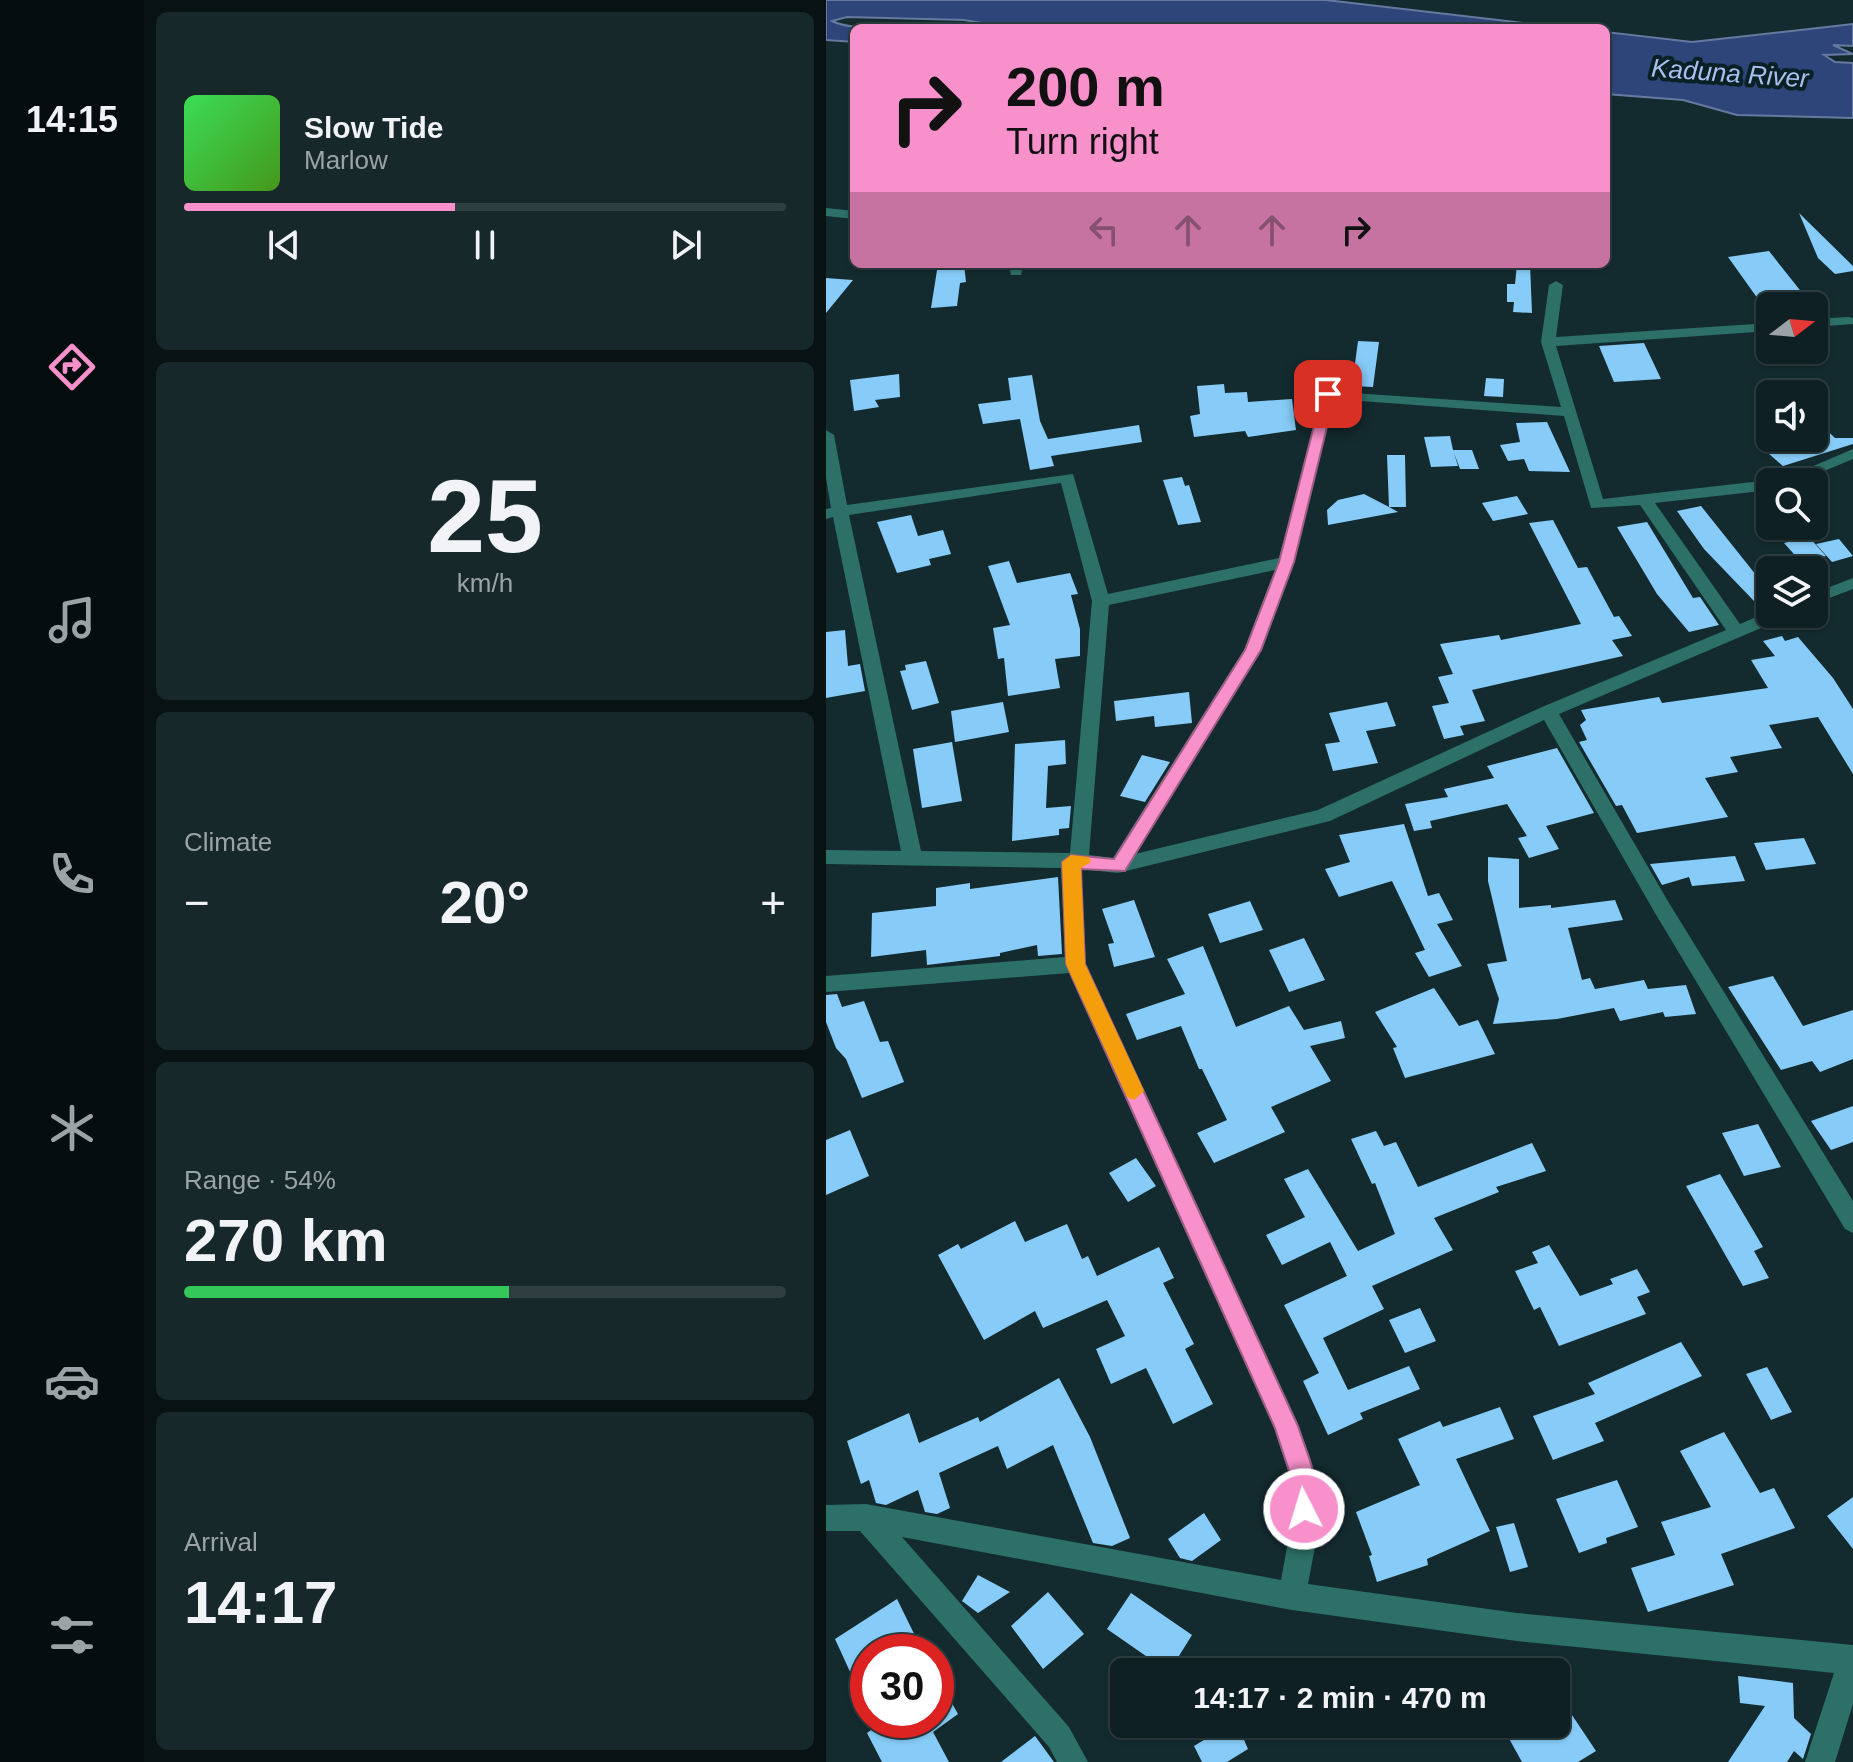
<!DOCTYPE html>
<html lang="en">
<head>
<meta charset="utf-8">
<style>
	body { margin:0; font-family:Arial,sans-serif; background:#17282b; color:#f1f3f6; height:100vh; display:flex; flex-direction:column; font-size:30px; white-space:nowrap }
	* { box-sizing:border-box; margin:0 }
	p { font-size:26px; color:#9ba3a6 }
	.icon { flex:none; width:44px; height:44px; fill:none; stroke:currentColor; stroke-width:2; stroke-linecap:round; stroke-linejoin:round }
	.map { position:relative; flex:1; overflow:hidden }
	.drawer { display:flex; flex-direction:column; gap:12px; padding:12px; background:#081213; width:682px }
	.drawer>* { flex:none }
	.guide { position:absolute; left:24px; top:24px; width:760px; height:244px; border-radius:12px; box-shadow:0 2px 6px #0004,0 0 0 2px #2e3e41; background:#f890cb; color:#111; overflow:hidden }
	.needle { width:52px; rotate:74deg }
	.tools { position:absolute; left:930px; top:292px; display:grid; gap:16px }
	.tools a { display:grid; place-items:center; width:72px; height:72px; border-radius:12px; background:#0e2023; box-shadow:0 2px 6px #0004,0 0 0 2px #2e3e41; font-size:40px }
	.speed { position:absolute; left:24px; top:1634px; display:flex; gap:16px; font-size:40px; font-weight:700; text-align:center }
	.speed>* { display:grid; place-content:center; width:104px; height:104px; border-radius:50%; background:#0e2023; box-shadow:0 2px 6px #0004,0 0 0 2px #2e3e41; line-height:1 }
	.speed .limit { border:12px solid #d22; background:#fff; color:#111 }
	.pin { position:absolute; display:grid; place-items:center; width:68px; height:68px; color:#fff; margin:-34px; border-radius:16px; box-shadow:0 4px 12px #0006 }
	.me { position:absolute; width:88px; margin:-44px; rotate:355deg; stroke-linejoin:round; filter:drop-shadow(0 0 6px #0008) }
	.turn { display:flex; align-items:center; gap:28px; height:168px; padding:0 24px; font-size:36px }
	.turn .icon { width:104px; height:104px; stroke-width:2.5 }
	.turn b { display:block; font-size:56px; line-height:68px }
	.lanes { display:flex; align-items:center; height:76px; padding:0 24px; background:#0003; justify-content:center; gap:40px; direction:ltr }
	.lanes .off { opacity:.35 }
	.big { font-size:60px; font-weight:700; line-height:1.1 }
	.drawer .widget { flex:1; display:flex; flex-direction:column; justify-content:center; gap:12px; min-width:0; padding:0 28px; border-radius:12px; background:#17282b }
	.drawer .dial { align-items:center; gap:0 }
	.dial b { font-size:104px; line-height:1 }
	.song { display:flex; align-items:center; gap:24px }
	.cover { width:96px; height:96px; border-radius:12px; background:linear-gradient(135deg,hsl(130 70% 55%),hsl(100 70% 35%)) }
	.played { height:8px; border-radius:4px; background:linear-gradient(90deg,#f890cb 45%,#2e3e41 45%) }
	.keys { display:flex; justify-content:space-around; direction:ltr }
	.heat { display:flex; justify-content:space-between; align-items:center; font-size:44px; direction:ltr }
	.charge { height:12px; border-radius:6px; background:linear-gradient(90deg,#34c759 54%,#2e3e41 0) }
	.trip { position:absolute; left:284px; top:1658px; width:460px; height:80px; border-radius:12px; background:#0e2023; box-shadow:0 2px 6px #0004,0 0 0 2px #2e3e41; font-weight:700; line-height:80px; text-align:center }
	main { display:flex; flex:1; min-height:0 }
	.dock { display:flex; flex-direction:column; width:144px; justify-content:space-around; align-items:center; background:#060d0e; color:#9ba3a6 }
	.dock .icon { width:56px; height:56px }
	.dock .active { color:#f890cb }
	.dock b { font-size:36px; color:#f1f3f6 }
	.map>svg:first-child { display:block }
</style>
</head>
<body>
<main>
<nav class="dock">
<b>14:15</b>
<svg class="icon active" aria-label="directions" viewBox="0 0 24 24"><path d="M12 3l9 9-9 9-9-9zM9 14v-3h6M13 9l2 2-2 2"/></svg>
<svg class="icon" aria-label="music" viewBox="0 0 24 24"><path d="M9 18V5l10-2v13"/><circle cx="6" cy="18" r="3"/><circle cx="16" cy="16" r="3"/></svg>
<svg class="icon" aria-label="phone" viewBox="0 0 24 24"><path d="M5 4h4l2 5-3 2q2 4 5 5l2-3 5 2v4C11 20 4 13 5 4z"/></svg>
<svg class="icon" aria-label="climate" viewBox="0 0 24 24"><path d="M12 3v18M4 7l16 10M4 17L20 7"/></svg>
<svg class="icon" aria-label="car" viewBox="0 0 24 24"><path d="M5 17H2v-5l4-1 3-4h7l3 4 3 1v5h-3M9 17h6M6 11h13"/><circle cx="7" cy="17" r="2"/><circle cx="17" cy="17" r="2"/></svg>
<svg class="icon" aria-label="filters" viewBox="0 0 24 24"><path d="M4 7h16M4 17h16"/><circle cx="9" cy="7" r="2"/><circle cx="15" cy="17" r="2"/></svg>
</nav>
<section class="drawer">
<div class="widget">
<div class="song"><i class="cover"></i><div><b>Slow Tide</b><p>Marlow</p></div></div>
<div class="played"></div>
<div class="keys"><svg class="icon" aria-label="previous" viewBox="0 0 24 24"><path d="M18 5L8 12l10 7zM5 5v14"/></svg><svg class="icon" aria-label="pause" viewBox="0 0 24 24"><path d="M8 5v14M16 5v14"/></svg><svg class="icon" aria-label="next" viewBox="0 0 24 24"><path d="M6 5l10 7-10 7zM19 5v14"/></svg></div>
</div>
<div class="widget dial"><b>25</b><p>km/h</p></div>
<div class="widget"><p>Climate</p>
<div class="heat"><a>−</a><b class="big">20°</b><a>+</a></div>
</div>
<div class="widget"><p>Range · 54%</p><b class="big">270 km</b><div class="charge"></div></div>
<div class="widget"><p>Arrival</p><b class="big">14:17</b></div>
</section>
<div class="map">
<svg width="1027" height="1762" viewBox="0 0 1027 1762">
	<rect width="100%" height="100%" fill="#132b2f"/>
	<path fill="#2e457a" stroke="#667aa0" stroke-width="2" d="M0,0h500l240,28h-555l-47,-8 -117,-3 -15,4c27,14 77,-3 110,7h-88v14l-28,-2z
		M1027,24v22l-20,-1 20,9 -29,1 11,7 18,1v55l-116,-3 -54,-15 -77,-6v-62l86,10z"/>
	<path fill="#87ccf8" d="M973,213l54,53v5l-18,3 -17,-16z
		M943,251l34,43 -45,5 -30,-42z
		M112,264h26l2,18 -6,1 -3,23 -26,2z
		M691,264h13l2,49 -19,-1 1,-10h-7v-18h8z
		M0,278l27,2 -27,33z
		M532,341l21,1 -6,45 -21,-1z
		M818,343l17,36 -47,3 -15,-36z
		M73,374l1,23 -25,3 4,7 -25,4 -4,-31z
		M206,375l8,46 8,18 91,-14 3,17 -91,14 3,10 -24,4 -10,-51 -37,5 -5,-20 33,-4 -3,-22z
		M660,378l18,1 -1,18 -19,-1z
		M398,384l1,9 22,-1 1,10 44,-3 4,31 -48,7 -3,-6 -51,6 -4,-21 10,-2 -3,-28z
		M988,418l21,20h18v6l-70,22 -22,-19 31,-9h22z
		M721,422l23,50 -41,-1 -5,-12 -16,2 -8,-16 20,-3 -4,-19z
		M624,436l3,14h19l7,19h-19l-6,-16 4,13 -27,1 -7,-30z
		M561,455h18l1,52h-17l9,5 -70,13 -1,-15 11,-10 26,-6 25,13z
		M356,477l3,9 4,-1 12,37 -23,3 -15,-45z
		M691,496l11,18 -35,7 -11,-18z
		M875,506l59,74 10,7v9l-16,5 -50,-52 -27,-38z
		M85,515l7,21 25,-6 8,24 -22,5 2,6 -34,8 -20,-51z
		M727,520l25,48 9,-1 27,50 5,-1 13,20 -20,4 11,16 -151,34 13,31 -25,5 4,9 -20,4 -12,-33 17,-3 -11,-26 15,-3 -13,-30 59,-9 2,5 80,-16 -52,-101z
		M821,522l46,76 7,-1 19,28 -30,7 -32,-38 -40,-67z
		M983,537l17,19 -25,6 -17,-19z
		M1013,539l14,17 -21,6 -16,-18z
		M183,561l8,22 53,-10 8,21 -7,1 9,34v27l-25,3 5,29 -52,8 -4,-38 -6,1 -5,-31 17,-3 -22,-59z
		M19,630l3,36 12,-2 5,27 -39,7v-66z
		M956,636l3,5 13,-4 35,41 20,31v65l-35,-57 -49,8 13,23 -52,9 8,15 -33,6 23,39 -91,16 -15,-28 -6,1 -37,-64 8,-2 -7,-15 6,-5 -5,-10 78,-13 3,6 106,-15 -17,-28 24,-4 -12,-15z
		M100,661l13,42 -27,7 -12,-39 6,-1 -1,-5z
		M363,692l3,31 -37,4 -1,-11 -38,5 -2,-20z
		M177,702l6,30 -54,10 -4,-31z
		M561,702l9,24 -30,5 12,32 -45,8 -8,-27 15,-2 -11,-29z
		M239,740l1,24 -18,2 -2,42 25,-2 -2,22 -10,1v6l-47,6 3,-97z
		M126,742l10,59 -40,7 -9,-59z
		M731,748l37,65 -48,13 13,23 -30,9 -11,-20 9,-2 -20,-32 -77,17 2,7 -18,3 -9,-27 43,-7 -4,-8 50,-11 -7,-12z
		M316,755l28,7 -25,40 -25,-6z
		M578,824l24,72 11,-3 14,27 -16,4 25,42 -33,11 -14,-24 10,-3 -33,-69 -53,16 -14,-28 25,-7 -11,-27z
		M978,838l12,26 -50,6 -12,-27z
		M909,856l10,25 -53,5 -3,-9 -27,8 -12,-21z
		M662,857l31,2v49l32,-3v3l64,-8 8,20 -55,8 14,52 8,-2 5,11 49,-9 4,9 38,-4 10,29 -31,3 -2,-5 -43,9 -6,-13 -57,11 -64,5 6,-25 -12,-35 20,-3 -19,-80z
		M232,877l4,77 -24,2 -1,-11 -37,8v3l-73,9 -1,-15 -55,7 1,-44 64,-7v-18l34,-5v6z
		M308,900l21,57 -41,10 -6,-23 6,-1 -12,-34z
		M424,901l13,29 -43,13 -12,-29z
		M478,938l21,42 -36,12 -20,-42z
		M377,946l33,81 53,-21 15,24 37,-9 4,17 -35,8 21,35 -60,26 14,25 -71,31 -17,-30 30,-13 -25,-51h-3l-18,-43 -44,14 -11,-26 59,-20 -18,-35z
		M947,976l30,50 50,-16v49l-33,13 -8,-11 -31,9 -53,-83z
		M608,988l25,38 19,-6 17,34 -90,24 -12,-30 4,-1 -22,-35z
		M11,994l5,13 22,-6 16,41 8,-1 16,41 -42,16 -16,-39 -10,-11 -10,-26v-27z
		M1027,1106v36l-22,8 -20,-29z
		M932,1124l23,43 -37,9 -22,-43z
		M24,1130l19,46 -43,19v-55z
		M550,1131l8,15 12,-4 22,45 114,-44 14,28 -50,16 3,5 -65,26 19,32 -81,36 12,23 -61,29 25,52 61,-24 11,23 -60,24 3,6 -35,16 -25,-54 16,-8 -35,-68 63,-29 -17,-34 -48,23 -16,-30 39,-18 -21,-38 24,-10 50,82 37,-17 -20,-51 -3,1 -21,-45z
		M310,1158l20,28 -28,16 -19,-29z
		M894,1174l43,73 -9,4 15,27 -26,8 -57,-100z
		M189,1221l10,21 42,-18 15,35 6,-3 9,20 62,-29 15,31 -11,5 31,61 -9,5 28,55 -40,20 -27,-56 -35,16 -15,-35 29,-13 -18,-36 -64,28 -8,-17 -51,29 -46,-85 20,-11 3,5z
		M723,1245l31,51 33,-12 -3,-5 27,-10 13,23 -13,5 9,17 -87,32 -19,-39 -6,3 -19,-39 23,-8 -6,-11z
		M594,1308l16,33 -31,12 -16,-33z
		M855,1342l21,34 -107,47 9,18 -51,19 -20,-44 62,-22 -7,-11z
		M941,1367l25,45 -21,8 -25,-46z
		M233,1378l31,59 40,101 -18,8 -19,-3 -40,-98 -46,24 -9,-23 -59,27 11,35 -13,6 -12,-2 -7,-22 -32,15 -10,-2 -7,-23 -8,4 -14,-43 62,-28 10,30 59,-26 2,5z
		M674,1407l14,32 -58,20 34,72 -63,28 1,6 -51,17 -8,-26 3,-1 -16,-43 64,-27 -22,-46 42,-18 3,6z
		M898,1432l36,61 14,-5 21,40 -74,26 13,31 -86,27 -17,-44 44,-13 -14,-33 50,-15 -31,-56z
		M791,1480l21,47 -32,11 1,5 -28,10 -23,-54z
		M1027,1497v52l-26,-33z
		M378,1513l17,27 -29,21 -12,-3 -12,-19z
		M688,1523l14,44 -18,5 -14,-45z
		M152,1575l32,17 -32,21 -16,-12z
		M222,1592l36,42 -41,35 -32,-43z
		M305,1593l61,42 -23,37 -62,-43z
		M71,1599l26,53h-55v59l-33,-72z
		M110,1675l22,39 -25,18 16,30h-67l-15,-29 18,-13h51z
		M912,1676l55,7 1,35 17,16 -8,25 -9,-8 -7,11h-59l37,-56 -25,-3z
		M730,1691l40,60 -18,11h-56l-21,-38h55z
		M404,1724h7l11,25 -21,13h-25l-8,-16z
		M209,1736l19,26h-53z"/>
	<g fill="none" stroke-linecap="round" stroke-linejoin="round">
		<path fill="#2c7067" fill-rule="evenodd" d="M0,208l28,3v8l-28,-3z
			M183,264h14l-2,11h-10z
			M730,281l7,4 -7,52 214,-14v8l-214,15 47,153 167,-19 6,2h-6v8l-115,13 85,121 30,-13v3h18l-3,4 -226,96 110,189 184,298v32l-8,-4 -190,-316 -111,-193 -214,101 -212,52 -37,-4 5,95 213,462 19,57 -1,53 -9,48 209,29 336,32v59l-18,58h-30l29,-89 -317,-32 -225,-31 -390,-73 167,190 19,35h-31l-8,-15 -189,-216h-34v-26l40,-1 415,76 8,-44 3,-53 -18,-55 -205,-455 -243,19v-16l239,-19 -4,-89 -235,-4v-14l75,1 -68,-334 -7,2v-10l5,-1 -5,-30v-48l8,5 13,70 226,-31 35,120 171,-36 44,-167 238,16 -20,-65 8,-57zM508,399l230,17 27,92 49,-3 86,125 -184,77 -224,103 -183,44 127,-204 32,-88zM235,483l31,118 -22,252 -149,-2 -72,-336zM449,570l-31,80 -131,208 -24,-3 20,-250z
			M1022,317l5,1v6l-39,3v-8z
			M1027,449v10l-55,23h-22z
			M1027,578v11l-39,15v-11z"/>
	</g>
	<path fill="#f890cb" stroke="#a15e84" stroke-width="2" d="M497,391l12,3 -41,168 -33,88 -136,221 -44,-2 4,95 213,462c9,29 27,62 15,92l-9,4 -9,-4 -3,-9 1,-26 -18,-55 -209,-464 -4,-102 9,-7 43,4 131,-209 34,-88z"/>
	<path fill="#f59e0b" d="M245,855l18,2 2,5 -10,6 4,96 59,127 -10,9 -7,-3 -61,-133 -4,-102z"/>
	<g text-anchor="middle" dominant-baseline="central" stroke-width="8" stroke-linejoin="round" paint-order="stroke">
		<g font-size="26" font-style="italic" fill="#a8bff0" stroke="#092125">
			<text transform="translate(904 73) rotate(4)">Kaduna River</text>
		</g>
	</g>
</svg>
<div class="tools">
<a><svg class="needle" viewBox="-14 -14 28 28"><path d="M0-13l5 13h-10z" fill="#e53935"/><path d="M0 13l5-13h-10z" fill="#9ba3a6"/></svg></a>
<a><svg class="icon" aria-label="sound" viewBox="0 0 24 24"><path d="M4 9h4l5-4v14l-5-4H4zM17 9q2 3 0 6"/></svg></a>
<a><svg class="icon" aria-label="search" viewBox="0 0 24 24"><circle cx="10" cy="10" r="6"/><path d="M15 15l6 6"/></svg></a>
<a><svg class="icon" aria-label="layers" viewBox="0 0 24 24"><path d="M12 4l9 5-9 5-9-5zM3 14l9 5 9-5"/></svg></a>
</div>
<div class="speed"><div class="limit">30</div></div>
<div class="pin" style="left:502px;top:394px;background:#d93025"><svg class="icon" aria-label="arrive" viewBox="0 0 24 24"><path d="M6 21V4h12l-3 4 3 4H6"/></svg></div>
<svg class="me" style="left:478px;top:1509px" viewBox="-20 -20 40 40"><circle r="17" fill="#f890cb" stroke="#fff" stroke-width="3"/><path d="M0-11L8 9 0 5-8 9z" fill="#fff"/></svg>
<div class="trip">14:17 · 2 min · 470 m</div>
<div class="guide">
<div class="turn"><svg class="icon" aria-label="right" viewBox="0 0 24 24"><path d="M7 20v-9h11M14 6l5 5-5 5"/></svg><div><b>200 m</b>Turn right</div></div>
<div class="lanes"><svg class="icon off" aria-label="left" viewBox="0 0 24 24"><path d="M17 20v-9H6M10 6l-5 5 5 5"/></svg><svg class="icon off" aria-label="ahead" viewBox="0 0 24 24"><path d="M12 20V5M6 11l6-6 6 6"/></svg><svg class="icon off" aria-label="ahead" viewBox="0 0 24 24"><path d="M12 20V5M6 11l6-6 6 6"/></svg><svg class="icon" aria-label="right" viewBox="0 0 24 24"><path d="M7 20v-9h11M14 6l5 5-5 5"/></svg></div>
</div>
</div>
</main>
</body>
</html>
